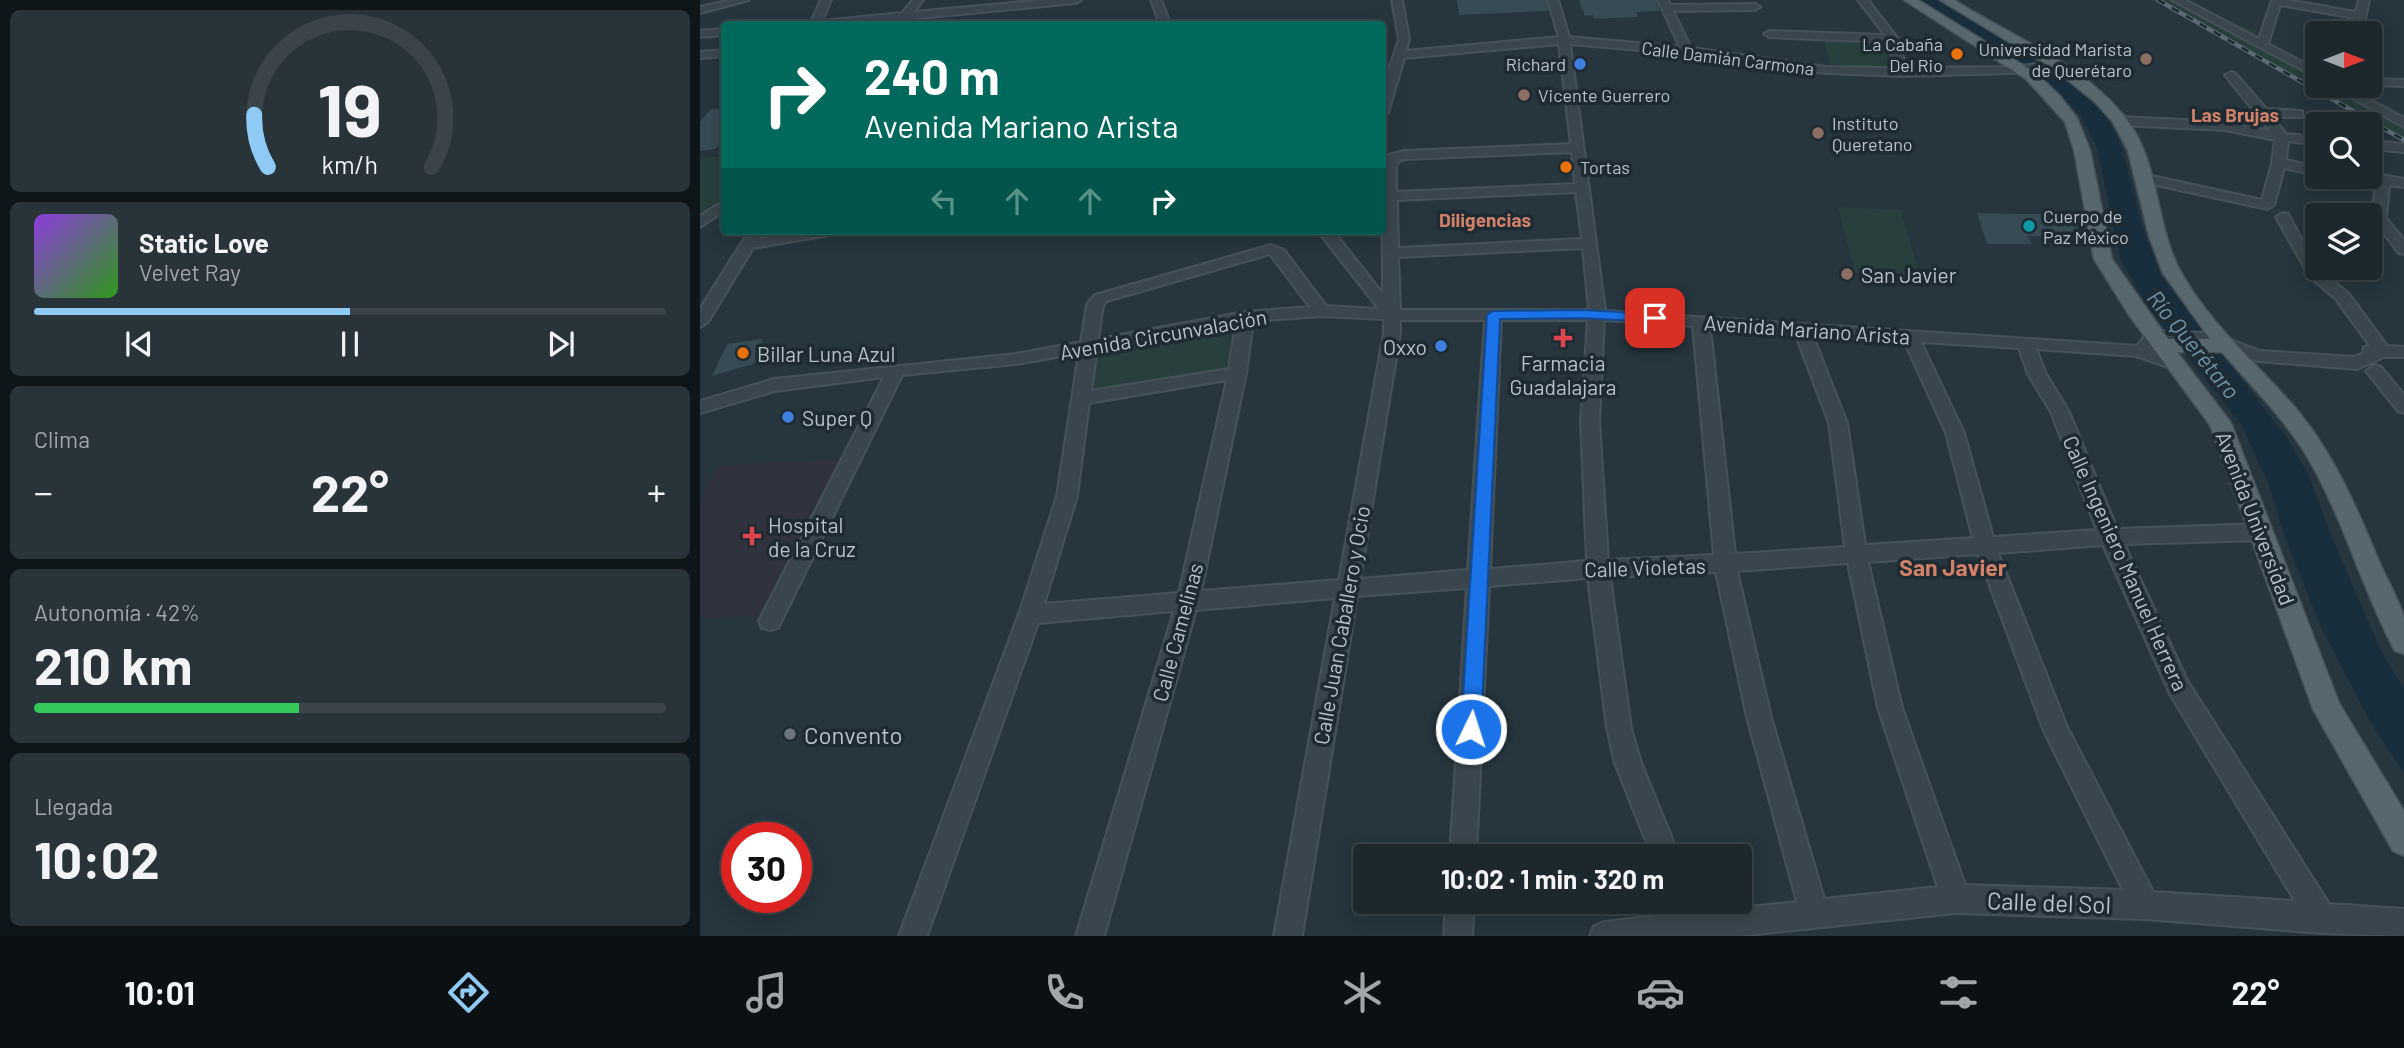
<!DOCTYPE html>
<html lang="es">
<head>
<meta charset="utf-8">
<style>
	body { margin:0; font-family:Barlow,sans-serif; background:#29343a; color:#f1f3f6; height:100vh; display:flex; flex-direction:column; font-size:26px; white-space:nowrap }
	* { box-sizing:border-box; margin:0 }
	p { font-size:23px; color:#a0a6aa }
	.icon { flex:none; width:38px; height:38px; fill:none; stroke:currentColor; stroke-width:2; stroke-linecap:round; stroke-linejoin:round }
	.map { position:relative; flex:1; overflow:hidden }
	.drawer { display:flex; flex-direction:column; gap:10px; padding:10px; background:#0f1619; width:700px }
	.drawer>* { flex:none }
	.top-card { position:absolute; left:21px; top:21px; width:665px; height:214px; border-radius:7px; box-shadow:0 4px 18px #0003,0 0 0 2px #3a444a; background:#00695c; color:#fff; overflow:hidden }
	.needle { width:46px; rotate:90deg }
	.tools { position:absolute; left:1605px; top:21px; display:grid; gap:14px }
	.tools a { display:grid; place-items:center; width:77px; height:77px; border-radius:7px; background:#1c282e; box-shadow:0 4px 18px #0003,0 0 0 2px #3a444a; font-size:35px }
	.speed { position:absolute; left:21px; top:822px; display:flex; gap:14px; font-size:35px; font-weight:700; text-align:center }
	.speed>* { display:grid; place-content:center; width:91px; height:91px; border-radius:50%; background:#1c282e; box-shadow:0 4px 18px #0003,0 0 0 2px #3a444a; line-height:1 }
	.speed .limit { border:10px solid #d22; background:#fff; color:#111 }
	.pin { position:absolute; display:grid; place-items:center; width:60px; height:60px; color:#fff; margin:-30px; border-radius:14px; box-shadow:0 4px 10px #0006 }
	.me { position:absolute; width:77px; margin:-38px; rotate:4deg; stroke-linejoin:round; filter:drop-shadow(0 0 5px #0008) }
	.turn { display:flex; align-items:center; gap:24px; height:147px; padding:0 28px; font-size:32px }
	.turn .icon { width:91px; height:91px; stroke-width:2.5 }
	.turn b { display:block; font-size:49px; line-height:60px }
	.lanes { display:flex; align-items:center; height:66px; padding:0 28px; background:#0003; justify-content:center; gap:35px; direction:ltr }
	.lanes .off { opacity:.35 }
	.big { font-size:52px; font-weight:700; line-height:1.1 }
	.drawer .widget { flex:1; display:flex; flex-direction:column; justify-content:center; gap:10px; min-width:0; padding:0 24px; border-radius:10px; background:#29343a }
	.drawer .dial { align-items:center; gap:0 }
	.dial svg { height:182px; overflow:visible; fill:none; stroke:#3a444a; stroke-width:7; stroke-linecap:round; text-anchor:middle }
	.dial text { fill:#f1f3f6; stroke:none }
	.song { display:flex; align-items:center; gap:21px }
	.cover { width:84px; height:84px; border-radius:10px; background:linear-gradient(135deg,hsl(270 70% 55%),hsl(110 70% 35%)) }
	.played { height:7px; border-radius:4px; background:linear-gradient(90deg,#8fcaf5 50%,#3a444a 50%) }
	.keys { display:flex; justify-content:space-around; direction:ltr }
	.heat { display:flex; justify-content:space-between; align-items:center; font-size:38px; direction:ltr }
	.charge { height:10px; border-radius:5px; background:linear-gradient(90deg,#34c759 42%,#3a444a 0) }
	.trip { position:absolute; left:653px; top:844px; width:399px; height:70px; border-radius:7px; background:#1c282e; box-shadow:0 4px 18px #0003,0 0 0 2px #3a444a; font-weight:700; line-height:70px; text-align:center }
	.menu { display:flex; height:112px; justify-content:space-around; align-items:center; background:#0b1012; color:#a0a6aa }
	.menu .icon { width:49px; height:49px }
	.menu .on { color:#8fcaf5 }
	.menu b { font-size:32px; color:#f1f3f6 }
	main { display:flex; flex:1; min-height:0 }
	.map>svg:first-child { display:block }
</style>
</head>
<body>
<main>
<section class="drawer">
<div class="widget dial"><svg viewBox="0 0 100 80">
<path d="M14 69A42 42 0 1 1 86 69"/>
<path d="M14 69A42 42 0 0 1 8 46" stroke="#8fcaf5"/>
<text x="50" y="56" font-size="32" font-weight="700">19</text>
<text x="50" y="72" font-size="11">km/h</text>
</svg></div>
<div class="widget">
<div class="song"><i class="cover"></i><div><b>Static Love</b><p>Velvet Ray</p></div></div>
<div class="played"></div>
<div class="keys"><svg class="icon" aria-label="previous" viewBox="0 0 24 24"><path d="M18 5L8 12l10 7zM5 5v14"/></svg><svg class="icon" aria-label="pause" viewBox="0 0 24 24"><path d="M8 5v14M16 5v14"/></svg><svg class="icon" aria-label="next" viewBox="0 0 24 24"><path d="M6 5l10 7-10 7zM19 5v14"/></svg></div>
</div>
<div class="widget"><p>Clima</p>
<div class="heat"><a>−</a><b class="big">22°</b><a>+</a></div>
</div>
<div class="widget"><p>Autonomía · 42%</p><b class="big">210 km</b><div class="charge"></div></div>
<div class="widget"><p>Llegada</p><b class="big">10:02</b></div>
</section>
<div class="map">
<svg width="1704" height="936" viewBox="0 0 1704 936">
	<rect width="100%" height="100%" fill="#26353e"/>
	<path fill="#313240" d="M142,460l-78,156 -64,1v-117l20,-35z"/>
	<path fill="#283f3d" d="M1458,0h31l-3,5 29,15 42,10 -4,10 64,35v11h19l68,37v17z
		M1124,38l65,3 7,27 -66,-4z
		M24,156v41l-24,19v-58z
		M1138,207l63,3 19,66 -65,-3z
		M544,324l-7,49 -157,26 7,-47z"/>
	<path fill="#192e3c" d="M1220,0h16l128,74 43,43 14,28 23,87 17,44 125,160 22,38 26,68 46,107 24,40v85l-37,-58 -46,-89 -36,-89 -16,-53 -28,-61 -92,-116 -28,-47 -24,-113 -16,-32 -35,-37z"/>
	<path fill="#384a54" d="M757,0h89l3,11 -90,4z
		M879,0h77l4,11 -24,1 2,5 -44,2 -1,-4 -8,1z
		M24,108v32l-8,9 -16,2v-29l11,-13z
		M1277,213l99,2 5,22 -54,-1 5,8h-45z
		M62,339l1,22 -51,15 15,-32z"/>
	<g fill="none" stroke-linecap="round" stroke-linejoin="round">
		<defs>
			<path id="minor" d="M31,0h18l-49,13v-6z
				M121,0h10l-9,21 80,-8 11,-13h10l-9,12 130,-12h37l-5,3 -167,16 -5,5h-10l3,-4 -87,4z
				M451,0h10l9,24h-10z
				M692,0h10l7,39 -3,12 153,-14 -11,-37h10l11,37 111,10 -22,-47h10l2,5 85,-1 5,3 -5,3 -82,1 18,37 135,19 69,1 -7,-26 -119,-5 -5,-3 5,-3 116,4 -27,-35h10l30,39 8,29 108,-1 43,-6 6,3 -6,3 -43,6 -112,3 -76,-3 -139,-19 -117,-10 35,267 532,35 11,-14 6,-1 59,2 47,18 95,6 8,-4 1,-6 6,-1 -34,-47 -26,-22 -34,-60 7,-4 5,1 29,54 31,25 39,53 17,1v10h-20l-27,12 -100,-8 -46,-18 -52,-2 -7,9 28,9 3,4 -9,6 -38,-13 -100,-7 10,25 23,38 48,117 144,-5 7,2 3,6 -3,6 -7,2 -137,4 63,136 142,224 75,5v27l-82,-3 -177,-14 -189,-6 -218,23h-148l4,-10 10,-4 71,-8 -5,-13h28l4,11 95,-10 -50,-185 -31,-145 -106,5 21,151 10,35 38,93h-27l-37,-93 -8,-35 -19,-150 -99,8 -13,270h-26l17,-268 -110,8 -55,340h-28l61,-338 -139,12 -92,326h-28l98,-325 -136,12 -111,313h-28l120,-322 38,-118 22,-143 -63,11 -114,11 -124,253 -8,2 -8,-2 -3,-7 125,-244 -109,14 -75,22v-12l74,-22 242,-25 65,-12 6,-38 8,-9 176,-50 13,5 42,56 53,3 -61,-78h15l50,63 -1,-128 7,-11 15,-4 167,-7 -12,-100 -155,14 -16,55 -6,4v-26l17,-52zM872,152l3,32 -179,8v-26l3,-5 6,-2zM876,192l6,47 -184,9 -1,-48zM883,248l6,62h-189l-2,-53zM570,254l40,53 -65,5 -147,27 5,-34 4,-4zM621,316l63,3v14l-45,247 -138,11 45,-218 7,-52zM700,320h85l-17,250 -108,9 40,-246zM801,320h87l-7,102 6,139 -97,8zM904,320l89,6 21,229 -106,5 -9,-138zM536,324l-7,45 -138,22 6,-42zM1010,327l85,6 34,90 16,124 -110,7zM1112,334l92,7 42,92 27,105 -108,7 -18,-122zM1221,342l98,6 9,26 23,38 46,118 -104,7 -29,-104zM527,380l-48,213 -135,11 33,-108 12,-93zM1403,545l67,149 125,207 -142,-9 -86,-165 -69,-174zM1278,554l66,177 79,159 -158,-5 -63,-177 -34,-146zM1148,563l30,145 60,179 -114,12 -53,-182 -34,-146z
				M1472,0h13l74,39 13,-39h15l69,12 3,-12h10l-7,33h-10l3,-15 -75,-13 -12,39 49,26v8z
				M24,29v6l-24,2v-6z
				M24,50v6l-24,2v-6z
				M1531,72l4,1 31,36 36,2v6h-30l14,17 31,3v8l-29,-4 -2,19 31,7v8l-33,-7 -10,37 -7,4 -129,-28 -2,-3 7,-4 119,26 10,-37 3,-23 -50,-10 -104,-5 -6,-4 6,-4 104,5 45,9 -45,-56z
				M1670,79l34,1v6l-34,-1z
				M1630,86h14l60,32v9z
				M1670,141l34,3v8l-34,-3z
				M1670,173l34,6v8l-15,-2 -3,33 18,22v14l-5,-1 -27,-35 4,-36 -16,-5h10z
				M24,201v10l-24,16v-11z
				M49,231h14l-4,8 44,-8h33l-7,4 -76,13 -45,74 -8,5v-18z
				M1675,365l6,2 23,28v18l-6,-2 -32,-40z
				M746,901h28l-2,35h-28z"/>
			<path id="major" d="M1204,0h14l118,73 23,22 18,23 13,32 22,109 56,80h42l-47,-66 -14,-37 -21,-85 -15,-29 -18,-20 -41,-33 -114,-69h14c57,36 126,62 170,116 37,45 30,109 58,158 30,53 77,91 116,137 36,44 58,95 80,148 8,19 20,39 26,58 0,11 0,26 0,37l-9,-3c-32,-60 -50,-127 -83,-186 -23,-42 -59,-77 -90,-113h-45l54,71 108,280 65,108v45l-11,-5 -80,-142 -103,-284 -81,-110 -35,-56 -20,-109 -9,-28 -39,-43z"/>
		</defs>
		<use href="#minor" stroke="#46525a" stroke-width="4"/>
		<use href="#major" stroke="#46525a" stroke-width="3"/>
		<use href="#minor" fill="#3a464e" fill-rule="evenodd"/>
		<use href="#major" fill="#58666e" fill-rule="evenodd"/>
		<defs>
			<path id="rail" d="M1458,0l246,140"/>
		</defs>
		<use href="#rail" stroke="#5c6b75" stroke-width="4.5"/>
		<use href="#rail" stroke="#1e2b33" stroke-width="2.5" stroke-dasharray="8" stroke-linecap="butt"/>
	</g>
	<path fill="#1a73e8" stroke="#114b97" stroke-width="2" d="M882,310l73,4 7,4 -7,4 -73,-4 -82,1 -19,410 -3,6 -7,3 -7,-3 -3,-6 26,-414 6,-4z"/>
	<g fill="#e8710a" stroke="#1e2b33" stroke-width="2.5">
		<circle cx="1257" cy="54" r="7"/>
		<circle cx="866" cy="167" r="7"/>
		<circle cx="43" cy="353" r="7"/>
	</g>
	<g fill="#8d6e63" stroke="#1e2b33" stroke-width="2.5">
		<circle cx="1446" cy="59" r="7"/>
		<circle cx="824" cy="95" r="7"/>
		<circle cx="1118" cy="133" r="7"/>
		<circle cx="1147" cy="274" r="7"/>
	</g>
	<g fill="#3f7fe0" stroke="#1e2b33" stroke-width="2.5">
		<circle cx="880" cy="64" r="7"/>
		<circle cx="741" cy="346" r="7"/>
		<circle cx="88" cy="417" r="7"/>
	</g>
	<circle fill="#0f9aa8" stroke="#1e2b33" stroke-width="2.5" cx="1329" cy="226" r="7"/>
	<g fill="#e0444e" stroke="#1e2b33" stroke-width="2.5">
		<path d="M859.5 327.5h7v7h7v7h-7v7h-7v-7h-7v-7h7z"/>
		<path d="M48.5 525.5h7v7h7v7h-7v7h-7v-7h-7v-7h7z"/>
	</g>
	<circle fill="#6b7280" stroke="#1e2b33" stroke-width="2.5" cx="90" cy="734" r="7"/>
	<g text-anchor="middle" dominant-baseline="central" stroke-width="7" stroke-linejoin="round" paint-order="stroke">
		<g font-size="18" fill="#b6c1c9" stroke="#1e2b33" text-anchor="start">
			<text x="1243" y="44" text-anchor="end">La Cabaña<tspan x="1243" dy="21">Del Rio</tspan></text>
			<text x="1432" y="49" text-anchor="end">Universidad Marista<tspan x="1432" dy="21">de Querétaro</tspan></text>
			<text x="866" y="64" text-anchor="end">Richard</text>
			<text x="838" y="95">Vicente Guerrero</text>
			<text x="1132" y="123">Instituto<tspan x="1132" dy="21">Queretano</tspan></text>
			<text x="880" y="167">Tortas</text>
			<text x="1343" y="216">Cuerpo de<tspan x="1343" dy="21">Paz México</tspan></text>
		</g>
		<g font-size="18" fill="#b6c1c9" stroke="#1e2b33">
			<text transform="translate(1028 58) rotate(7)">Calle Damián Carmona</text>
		</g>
		<g font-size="19" font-weight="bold" fill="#d28168" stroke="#1e2b33">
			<text x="1535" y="114">Las Brujas</text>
			<text x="785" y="219">Diligencias</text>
		</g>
		<g font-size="21" fill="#b6c1c9" stroke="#1e2b33" text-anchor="start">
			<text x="1161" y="274">San Javier</text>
			<text x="727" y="346" text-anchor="end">Oxxo</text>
			<text x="57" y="353">Billar Luna Azul</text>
			<text x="863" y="362" text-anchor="middle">Farmacia<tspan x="863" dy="24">Guadalajara</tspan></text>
			<text x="102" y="417">Super Q</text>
			<text x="68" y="524">Hospital<tspan x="68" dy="24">de la Cruz</tspan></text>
		</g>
		<g font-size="21" fill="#b6c1c9" stroke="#1e2b33">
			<text transform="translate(1107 329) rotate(4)">Avenida Mariano Arista</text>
			<text transform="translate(463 334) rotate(-10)">Avenida Circunvalación</text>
			<text transform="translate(1556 518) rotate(69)">Avenida Universidad</text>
			<text transform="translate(1426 563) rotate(66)">Calle Ingeniero Manuel Herrera</text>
			<text transform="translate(945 567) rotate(-2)">Calle Violetas</text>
			<text transform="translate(641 625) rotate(-80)">Calle Juan Caballero y Ocio</text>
			<text transform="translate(477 632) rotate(-75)">Calle Camelinas</text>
		</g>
		<g font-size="23" font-style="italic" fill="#7092a7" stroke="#1e2b33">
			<text transform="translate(1494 344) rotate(51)">Río Querétaro</text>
		</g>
		<g font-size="23" font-weight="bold" fill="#d28168" stroke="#1e2b33">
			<text x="1253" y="567">San Javier</text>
		</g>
		<g font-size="24" fill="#b6c1c9" stroke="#1e2b33" text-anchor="start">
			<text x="104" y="734">Convento</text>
		</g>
		<g font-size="24" fill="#b6c1c9" stroke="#1e2b33">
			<text transform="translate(1349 902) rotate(2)">Calle del Sol</text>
		</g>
	</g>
</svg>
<div class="tools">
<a><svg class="needle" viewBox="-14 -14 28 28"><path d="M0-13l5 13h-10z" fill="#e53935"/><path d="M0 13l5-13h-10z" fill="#a0a6aa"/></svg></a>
<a><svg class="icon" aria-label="search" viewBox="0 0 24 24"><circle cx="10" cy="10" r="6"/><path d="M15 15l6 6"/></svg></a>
<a><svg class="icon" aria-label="layers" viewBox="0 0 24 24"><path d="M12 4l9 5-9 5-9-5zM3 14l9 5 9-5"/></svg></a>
</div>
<div class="speed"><div class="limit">30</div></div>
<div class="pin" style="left:955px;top:318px;background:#d93025"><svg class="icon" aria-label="arrive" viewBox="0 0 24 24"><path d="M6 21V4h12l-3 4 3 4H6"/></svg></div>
<svg class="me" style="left:771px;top:729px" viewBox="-20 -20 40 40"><circle r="17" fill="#1a73e8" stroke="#fff" stroke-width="3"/><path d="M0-11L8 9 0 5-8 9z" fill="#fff"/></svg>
<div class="trip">10:02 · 1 min · 320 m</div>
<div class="top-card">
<div class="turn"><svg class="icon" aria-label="right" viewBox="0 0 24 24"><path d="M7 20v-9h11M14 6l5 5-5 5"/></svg><div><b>240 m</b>Avenida Mariano Arista</div></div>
<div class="lanes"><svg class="icon off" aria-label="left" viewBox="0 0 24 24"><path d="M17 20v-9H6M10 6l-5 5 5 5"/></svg><svg class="icon off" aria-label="ahead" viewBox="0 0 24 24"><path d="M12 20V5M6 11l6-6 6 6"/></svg><svg class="icon off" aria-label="ahead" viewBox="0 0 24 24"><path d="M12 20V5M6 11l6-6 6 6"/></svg><svg class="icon" aria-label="right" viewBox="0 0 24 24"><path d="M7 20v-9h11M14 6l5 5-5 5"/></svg></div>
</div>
</div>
</main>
<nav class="menu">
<b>10:01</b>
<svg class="icon on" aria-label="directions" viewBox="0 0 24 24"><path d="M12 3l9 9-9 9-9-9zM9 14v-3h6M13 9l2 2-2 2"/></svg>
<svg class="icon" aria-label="music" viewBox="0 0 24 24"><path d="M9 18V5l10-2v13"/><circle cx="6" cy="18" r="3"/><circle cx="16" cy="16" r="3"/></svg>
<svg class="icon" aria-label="phone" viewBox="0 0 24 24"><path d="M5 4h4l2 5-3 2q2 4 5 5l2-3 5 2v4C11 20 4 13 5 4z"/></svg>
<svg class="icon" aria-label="climate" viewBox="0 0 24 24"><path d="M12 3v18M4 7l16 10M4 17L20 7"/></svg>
<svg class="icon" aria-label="car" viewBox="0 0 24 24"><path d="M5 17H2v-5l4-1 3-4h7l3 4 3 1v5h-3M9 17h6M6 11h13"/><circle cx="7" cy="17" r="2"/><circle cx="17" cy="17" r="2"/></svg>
<svg class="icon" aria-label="filters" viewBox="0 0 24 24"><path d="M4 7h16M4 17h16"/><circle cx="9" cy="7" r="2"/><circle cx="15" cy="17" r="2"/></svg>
<b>22°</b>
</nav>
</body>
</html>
